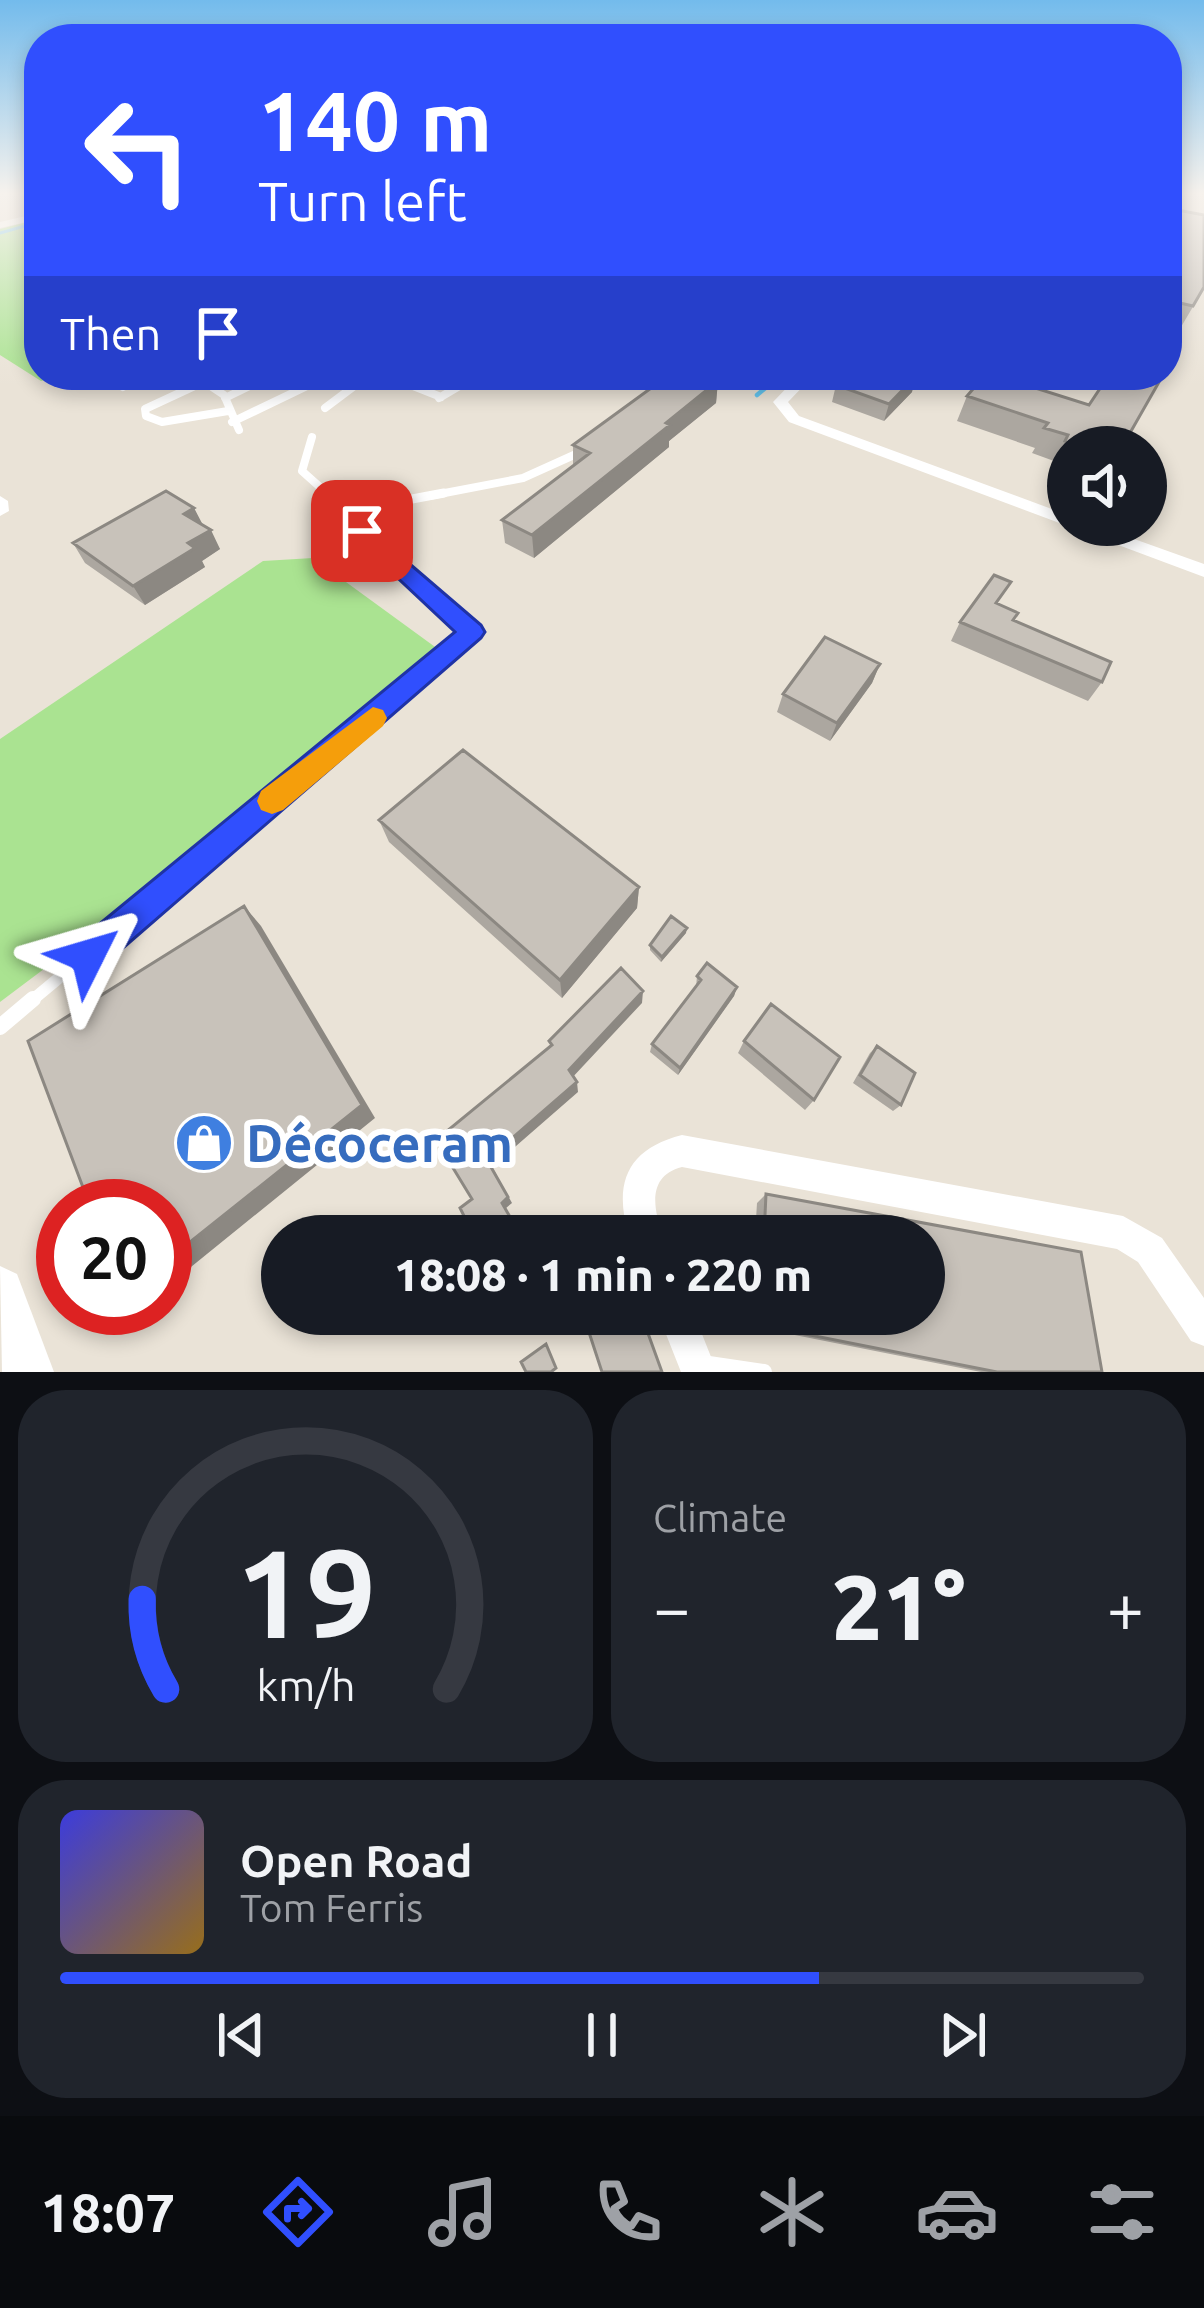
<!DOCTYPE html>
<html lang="en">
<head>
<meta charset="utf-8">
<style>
	body { margin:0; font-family:Ubuntu,sans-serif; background:#20242c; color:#f1f3f6; height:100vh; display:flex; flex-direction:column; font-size:45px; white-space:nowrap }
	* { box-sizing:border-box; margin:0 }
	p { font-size:39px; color:#9ea1a6 }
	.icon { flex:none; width:66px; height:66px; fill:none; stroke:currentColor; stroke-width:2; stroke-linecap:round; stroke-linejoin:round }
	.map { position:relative; height:1372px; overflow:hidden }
	.panel { display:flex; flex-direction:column; gap:18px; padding:18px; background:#0d0f14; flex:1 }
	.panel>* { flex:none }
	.top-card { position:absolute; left:24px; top:24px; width:1158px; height:366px; border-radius:48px; box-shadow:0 6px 18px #0003; background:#304ffe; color:#fff; overflow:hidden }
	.controls { position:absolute; left:1047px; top:426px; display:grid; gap:24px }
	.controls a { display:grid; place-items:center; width:120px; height:120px; border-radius:50%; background:#171b24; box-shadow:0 6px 18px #0003; font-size:60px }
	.speed { position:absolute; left:36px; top:1179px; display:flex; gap:24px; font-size:60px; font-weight:700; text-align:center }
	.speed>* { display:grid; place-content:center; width:156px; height:156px; border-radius:50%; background:#171b24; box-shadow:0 6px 18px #0003; line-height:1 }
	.speed .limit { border:18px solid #d22; background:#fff; color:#111 }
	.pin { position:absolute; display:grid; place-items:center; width:102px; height:102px; color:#fff; margin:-51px; border-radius:24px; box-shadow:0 6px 18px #0006 }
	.me { position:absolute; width:132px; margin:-66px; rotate:50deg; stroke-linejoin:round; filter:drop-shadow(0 0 9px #0008) }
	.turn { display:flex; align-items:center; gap:42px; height:252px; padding:0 36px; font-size:54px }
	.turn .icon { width:156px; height:156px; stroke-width:2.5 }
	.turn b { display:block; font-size:84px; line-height:102px }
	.then { display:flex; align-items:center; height:114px; padding:0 36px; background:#0003; gap:24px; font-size:45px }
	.big { font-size:90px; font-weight:800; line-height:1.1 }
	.panel .tile { flex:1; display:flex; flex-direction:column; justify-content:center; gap:18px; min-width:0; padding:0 42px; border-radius:48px; background:#20242c }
	.panel .dial { align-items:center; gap:0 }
	.dial svg { height:312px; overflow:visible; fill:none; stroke:#363941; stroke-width:7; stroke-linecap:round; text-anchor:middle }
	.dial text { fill:#f1f3f6; stroke:none }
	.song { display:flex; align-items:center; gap:36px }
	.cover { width:144px; height:144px; border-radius:18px; background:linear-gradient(135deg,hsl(240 70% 55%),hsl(40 70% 35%)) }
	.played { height:12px; border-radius:6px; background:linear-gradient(90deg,#304ffe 70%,#363941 70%) }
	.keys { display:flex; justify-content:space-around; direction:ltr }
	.heat { display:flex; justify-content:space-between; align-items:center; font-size:66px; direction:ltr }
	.panel .tiles { flex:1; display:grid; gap:18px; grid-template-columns:1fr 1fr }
	.tile:last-child { grid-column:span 2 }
	.trip { position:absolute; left:261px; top:1215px; width:684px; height:120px; border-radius:60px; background:#171b24; box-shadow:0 6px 18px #0003; font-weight:800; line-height:120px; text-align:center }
	.tab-bar { display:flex; height:192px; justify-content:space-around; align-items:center; background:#090b0e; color:#9ea1a6 }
	.tab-bar .icon { width:84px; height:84px }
	.tab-bar .active { color:#304ffe }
	.tab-bar b { font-size:54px; color:#f1f3f6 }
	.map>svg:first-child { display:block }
</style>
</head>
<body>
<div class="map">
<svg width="1204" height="1372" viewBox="0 0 1204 1372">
	<rect width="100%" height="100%" fill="#eae3d7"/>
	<path fill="#aae391" d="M39,219v156h24l-22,6 -41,-26v-126z
		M313,558l129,94 -233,193 -209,157v-263l263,-178z"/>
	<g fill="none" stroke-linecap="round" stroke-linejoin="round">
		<path stroke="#65c6f1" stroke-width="3" d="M0,233l39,-11"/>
		<path stroke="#65c6f1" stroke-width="4.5" d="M757,395l24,-20"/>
		<path stroke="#fff" stroke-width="8" d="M194,375l30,20 15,35
			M385,375l56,22
			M201,383l-56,26 1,7 16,6 66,-11
			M123,387l25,-12
			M225,398l47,-23
			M439,398l39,-23
			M325,408l44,-33
			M232,422l98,-47
			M312,437l-10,34 28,25
			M429,496l94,-18 62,-28"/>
		<path stroke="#fff" stroke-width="9" d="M325,493l50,13
			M373,716l99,-84 -83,-69 -31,-46 17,-11 69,-13"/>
		<path stroke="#fff" stroke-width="12" d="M30,1002l347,-289"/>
		<path stroke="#fff" stroke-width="16" d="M0,1027l33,-28
			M702,1363l62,9"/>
		<path fill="#fff" fill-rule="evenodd" d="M39,213v6l-39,9v-6z
			M799,375h15l-26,27 11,14 269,99v10h27l109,39v13l-415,-155 -16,-20z
			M0,496l8,5 1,10 -9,5z
			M682,1135l441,81 39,22 42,60v48l-13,-5 -53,-79 -21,-13 -435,-82c-35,9 -29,41 -19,69h-34c-16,-53 -2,-87 53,-101z
			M658,1314h36l23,58h-36z"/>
		<path fill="#fff" fill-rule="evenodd" d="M0,1266l17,8 37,98h-52z"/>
	</g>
	<path fill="#aca7a0" d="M1167,193l2,15 35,80 -23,39 -14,-3z
		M718,381l-2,22 -47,38v6l-135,111 -29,-15 -3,-23 71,-54v-21z
		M836,385l76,7 -28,29 -52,-19z
		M967,396l155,51h-54v25l-17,-6 3,-5 -22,-8 3,-5 -78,-27z
		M194,508l8,17 18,24 -18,12 3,6 -60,38 -60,-42 -12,-20z
		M998,605l16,15 88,62 -14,19 -137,-60 9,-19z
		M880,664l-8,19 -42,58 -53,-29 6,-18z
		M379,820l260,67 -2,21 -75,90 -173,-156z
		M686,933l-25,29 -11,-12v-5z
		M697,976l40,11 -3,9 -56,79 -28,-23 2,-8 44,-57z
		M744,1041l70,59 -9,10 -67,-57z
		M877,1046l24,59 -8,6 -40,-28 17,-30z
		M766,1194l315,58 21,120h-121l-232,-46 1,-12h174v-78h-169l2,-33z"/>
	<path fill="#8c8882" d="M917,375l-5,17 -28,29 5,-17z
		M718,381l-2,22 -47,38v6l-135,111 -2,-23z
		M194,508l10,19 -20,-13z
		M211,530l9,19 -18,12 3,6 -60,38 -12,-19 55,-43z
		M880,664l-8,19 -42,58 7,-18z
		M639,887l-2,21 -75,90 -2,-18z
		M244,906l17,20 114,192 -210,170v-26z
		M687,928l-1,5 -25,29 1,-5z
		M737,987l-3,9 -56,79 2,-7z
		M643,991l-1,12 -72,77 -1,-10z
		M577,1082l1,10 -86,75 20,36 -6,5 -4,-5 -15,-43z"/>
	<path fill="#c8c2ba" stroke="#8c8882" stroke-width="3" d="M1167,193h9l-9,12z
		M1167,208l37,7v72l-11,19 -26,-6v-49l8,-10 -8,-2z
		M1167,351l8,2 -8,14z
		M669,375h32l17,6 -52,42 4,2 -138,110 -30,-15 88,-67 -17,-8z
		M847,375h70l-28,29 -53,-19z
		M985,375h9l95,30 20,-30h54l-41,72h-38l-19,-6 3,-6 -24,-7 4,-5 -81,-27z
		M166,491l28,17 -10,6 27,16 -23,13 7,5 -62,38 -60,-43z
		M994,575l17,7 -15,21 22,10 -5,7 98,42 -9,20 -142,-60z
		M825,637l55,27 -43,59 -54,-29z
		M463,750l176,137 -79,93 -181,-160z
		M244,906l118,199 -197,157v-56h-75l-62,-165z
		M671,916l16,12 -25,29 -12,-12z
		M707,963l30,24 -57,81 -28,-24 49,-64 -4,-4z
		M621,968l22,23 -74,79 8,12 -90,78 21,37 -6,6 19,33h-47l-14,-28 12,-9 -36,-59 116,-95 -3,-4z
		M771,1004l69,53 -26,43 -70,-59z
		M877,1046l38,27 -14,32 -41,-30z
		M766,1194l315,58 21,120h-105l-238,-47v-11h165v-78h-160z
		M583,1314h58l21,58h-60z
		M546,1344l10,24 -5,4h-25l-5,-10z"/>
	<linearGradient id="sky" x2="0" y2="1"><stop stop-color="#73bbec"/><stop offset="0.5" stop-color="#f6f2ed"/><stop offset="1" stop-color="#f6f2ed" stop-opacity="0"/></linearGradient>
	<rect width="1204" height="386" fill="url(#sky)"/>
	<path fill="#304ffe" stroke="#1f33a5" stroke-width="3" d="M362,523l119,102 4,7 -4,6 -381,330 -12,5 -13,-5 -5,-12 5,-12 380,-312 -102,-96 -3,-5z"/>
	<path fill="#f59e0b" d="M373,707l10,3 4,8 -4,8 -100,84 -11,4 -11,-4 -4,-9 4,-10z"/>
	<defs>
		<symbol id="shop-disc" viewBox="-11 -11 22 22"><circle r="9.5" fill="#3f7fe0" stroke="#fff"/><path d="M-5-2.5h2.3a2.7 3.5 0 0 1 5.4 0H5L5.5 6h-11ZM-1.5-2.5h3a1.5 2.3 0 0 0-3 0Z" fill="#fff"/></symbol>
	</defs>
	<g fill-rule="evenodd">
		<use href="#shop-disc" x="171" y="1110" width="66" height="66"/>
	</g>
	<g text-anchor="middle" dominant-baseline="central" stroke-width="12" stroke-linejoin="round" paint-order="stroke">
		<g font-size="51" font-weight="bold" fill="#366cbe" stroke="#fff" text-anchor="start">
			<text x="246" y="1143">Décoceram</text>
		</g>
	</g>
</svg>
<div class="controls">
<a><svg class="icon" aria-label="sound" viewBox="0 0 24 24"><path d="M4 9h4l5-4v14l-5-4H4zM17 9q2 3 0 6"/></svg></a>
</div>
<div class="speed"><div class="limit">20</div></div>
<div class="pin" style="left:362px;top:531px;background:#d93025"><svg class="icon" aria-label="arrive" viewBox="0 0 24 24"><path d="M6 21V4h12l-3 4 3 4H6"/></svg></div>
<svg class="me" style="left:88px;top:956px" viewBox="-20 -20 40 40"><path d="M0-17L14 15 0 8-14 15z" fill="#304ffe" stroke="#fff" stroke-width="4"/></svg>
<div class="trip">18:08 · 1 min · 220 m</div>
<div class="top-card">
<div class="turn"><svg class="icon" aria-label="left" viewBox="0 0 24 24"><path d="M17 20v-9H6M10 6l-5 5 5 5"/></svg><div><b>140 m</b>Turn left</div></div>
<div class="then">Then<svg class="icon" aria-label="arrive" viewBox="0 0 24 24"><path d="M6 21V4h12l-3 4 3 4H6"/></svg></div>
</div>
</div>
<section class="panel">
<div class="tiles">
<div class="tile dial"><svg viewBox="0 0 100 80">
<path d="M14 69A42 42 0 1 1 86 69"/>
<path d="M14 69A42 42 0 0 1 8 46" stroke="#304ffe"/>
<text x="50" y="56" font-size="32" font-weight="700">19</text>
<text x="50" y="72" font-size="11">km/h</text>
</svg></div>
<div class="tile"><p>Climate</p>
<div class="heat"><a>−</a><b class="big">21°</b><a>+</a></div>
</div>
<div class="tile">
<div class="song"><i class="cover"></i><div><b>Open Road</b><p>Tom Ferris</p></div></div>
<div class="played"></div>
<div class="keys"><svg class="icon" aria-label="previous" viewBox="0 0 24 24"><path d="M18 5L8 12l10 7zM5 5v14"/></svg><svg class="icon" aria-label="pause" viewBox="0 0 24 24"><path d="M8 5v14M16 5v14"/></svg><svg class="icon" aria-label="next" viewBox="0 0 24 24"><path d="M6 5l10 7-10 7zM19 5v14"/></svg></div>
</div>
</div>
</section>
<nav class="tab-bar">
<b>18:07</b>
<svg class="icon active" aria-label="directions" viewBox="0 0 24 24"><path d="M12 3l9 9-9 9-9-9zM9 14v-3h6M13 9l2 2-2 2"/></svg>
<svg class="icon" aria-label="music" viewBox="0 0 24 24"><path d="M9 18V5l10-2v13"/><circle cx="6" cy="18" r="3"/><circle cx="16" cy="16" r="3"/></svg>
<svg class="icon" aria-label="phone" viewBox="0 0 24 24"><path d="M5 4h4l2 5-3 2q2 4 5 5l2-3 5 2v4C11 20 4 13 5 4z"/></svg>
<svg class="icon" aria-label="climate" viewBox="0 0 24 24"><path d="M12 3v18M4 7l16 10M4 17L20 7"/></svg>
<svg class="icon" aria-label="car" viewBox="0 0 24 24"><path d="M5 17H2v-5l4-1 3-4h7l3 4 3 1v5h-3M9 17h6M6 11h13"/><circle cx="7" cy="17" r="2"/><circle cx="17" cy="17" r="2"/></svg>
<svg class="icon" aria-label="filters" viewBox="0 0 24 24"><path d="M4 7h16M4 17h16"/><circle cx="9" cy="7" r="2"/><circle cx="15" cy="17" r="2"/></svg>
</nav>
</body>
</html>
